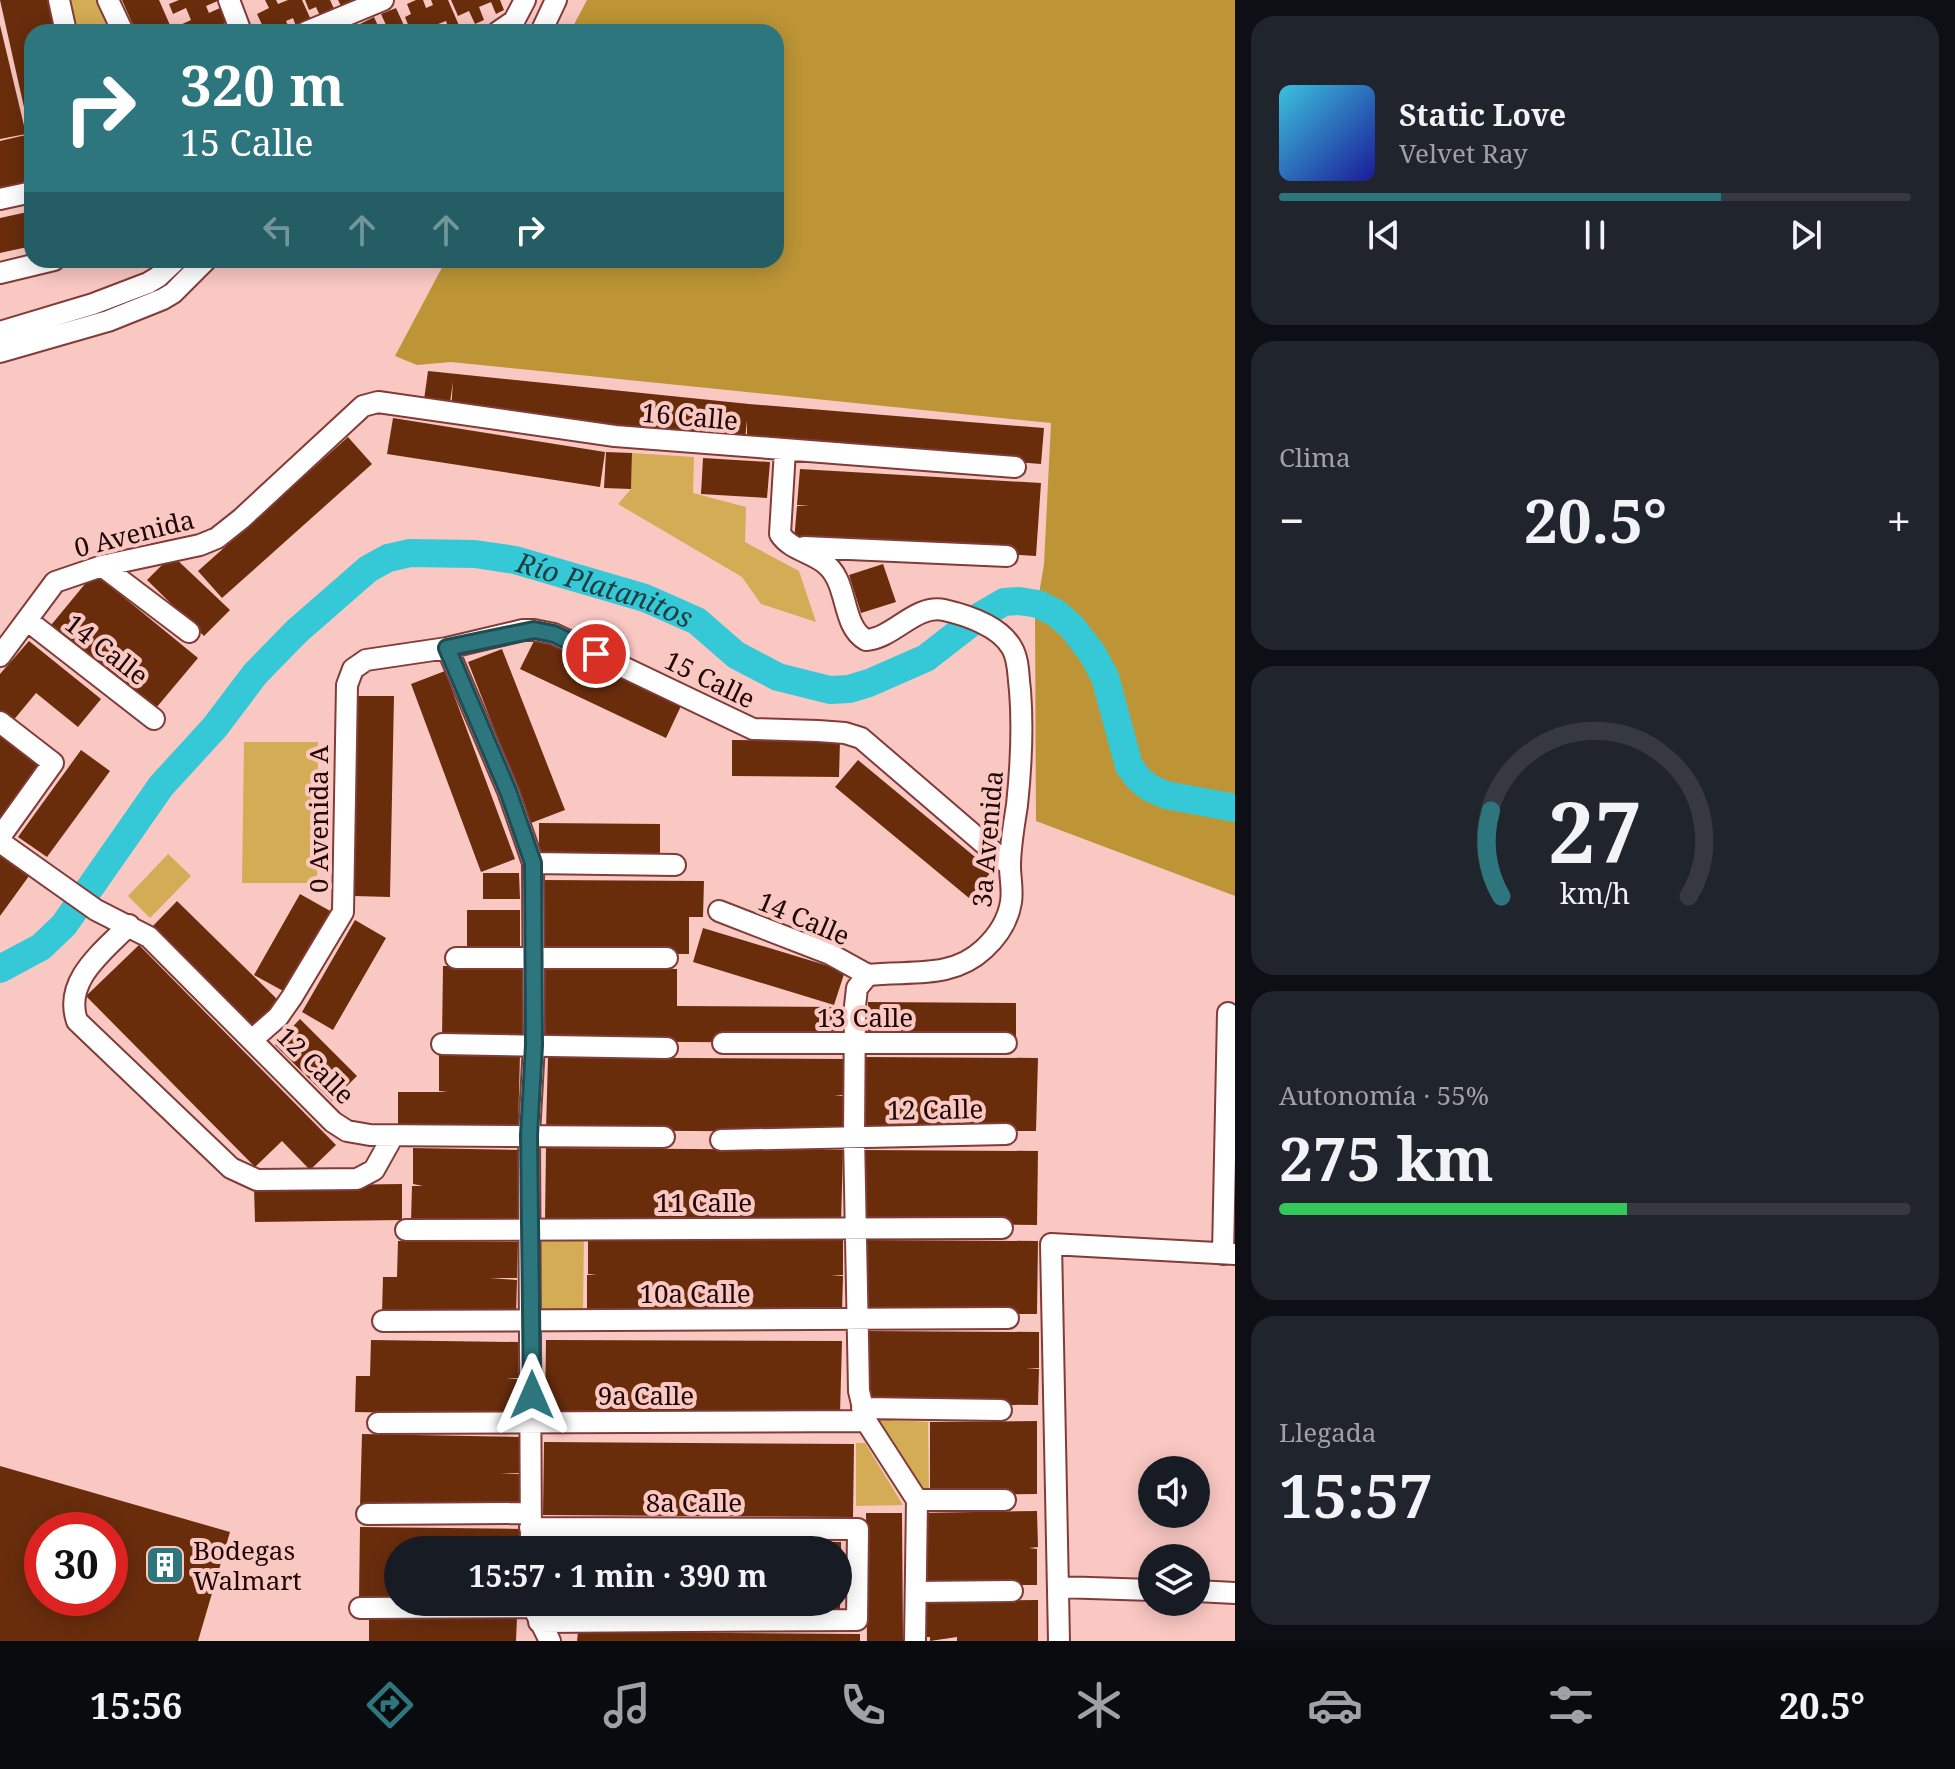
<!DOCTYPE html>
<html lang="es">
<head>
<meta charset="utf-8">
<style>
	body { margin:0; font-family:"Noto Serif",serif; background:#20242c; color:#f1f3f6; height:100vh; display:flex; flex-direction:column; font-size:30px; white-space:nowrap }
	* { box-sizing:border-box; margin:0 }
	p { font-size:26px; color:#9ea1a6 }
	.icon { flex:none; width:44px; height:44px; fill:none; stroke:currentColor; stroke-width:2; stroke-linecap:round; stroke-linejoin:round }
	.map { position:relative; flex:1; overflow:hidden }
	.sheet { display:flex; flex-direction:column; gap:16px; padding:16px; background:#0d0f14; width:720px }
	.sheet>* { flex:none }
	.hud { position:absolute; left:24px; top:24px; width:760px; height:244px; border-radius:24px; box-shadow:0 4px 20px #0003; background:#2d767e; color:#fff; overflow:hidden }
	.controls { position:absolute; left:1138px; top:1456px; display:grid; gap:16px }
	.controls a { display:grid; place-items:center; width:72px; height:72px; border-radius:50%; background:#171b24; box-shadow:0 4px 20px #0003; font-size:40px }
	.speed { position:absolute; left:24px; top:1512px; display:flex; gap:16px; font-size:40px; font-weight:700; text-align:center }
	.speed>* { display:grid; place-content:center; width:104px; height:104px; border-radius:50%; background:#171b24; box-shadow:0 4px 20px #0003; line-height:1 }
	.speed .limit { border:12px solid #d22; background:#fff; color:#111 }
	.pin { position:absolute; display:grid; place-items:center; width:68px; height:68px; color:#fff; margin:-34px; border:4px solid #fff; border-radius:50%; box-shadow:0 2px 8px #0007 }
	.me { position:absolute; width:88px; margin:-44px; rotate:0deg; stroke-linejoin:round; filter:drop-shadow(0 0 6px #0008) }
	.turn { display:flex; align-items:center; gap:28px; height:168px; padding:0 24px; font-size:36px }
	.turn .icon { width:104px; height:104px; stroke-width:2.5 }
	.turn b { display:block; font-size:56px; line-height:68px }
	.lanes { display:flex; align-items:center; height:76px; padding:0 24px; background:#0003; justify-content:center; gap:40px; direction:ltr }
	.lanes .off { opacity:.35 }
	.big { font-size:60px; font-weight:700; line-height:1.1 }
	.sheet .widget { flex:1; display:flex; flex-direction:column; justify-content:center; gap:12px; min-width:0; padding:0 28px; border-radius:24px; background:#20242c }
	.sheet .dial { align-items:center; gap:0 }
	.dial svg { height:208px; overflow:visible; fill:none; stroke:#363941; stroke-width:7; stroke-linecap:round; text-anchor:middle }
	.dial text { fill:#f1f3f6; stroke:none }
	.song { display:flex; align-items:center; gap:24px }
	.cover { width:96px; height:96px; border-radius:12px; background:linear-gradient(135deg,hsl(190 70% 55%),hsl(240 70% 35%)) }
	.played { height:8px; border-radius:4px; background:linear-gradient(90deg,#2d767e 70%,#363941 70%) }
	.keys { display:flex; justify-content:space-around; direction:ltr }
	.heat { display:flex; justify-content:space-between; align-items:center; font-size:44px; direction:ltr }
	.charge { height:12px; border-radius:6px; background:linear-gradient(90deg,#34c759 55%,#363941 0) }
	.trip { position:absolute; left:384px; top:1536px; width:468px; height:80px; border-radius:40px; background:#171b24; box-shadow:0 4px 20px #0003; font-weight:700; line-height:80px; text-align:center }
	.menu { display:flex; height:128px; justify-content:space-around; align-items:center; background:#090b0e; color:#9ea1a6 }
	.menu .icon { width:56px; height:56px }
	.menu .on { color:#2d767e }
	.menu b { font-size:36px; color:#f1f3f6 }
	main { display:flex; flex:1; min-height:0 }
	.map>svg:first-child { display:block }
</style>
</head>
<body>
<main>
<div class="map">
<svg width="1235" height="1641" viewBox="0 0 1235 1641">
	<rect width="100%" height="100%" fill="#fac8c3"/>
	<path fill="#d4ac55" d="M64,0h32l14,32h-39z
		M632,453l62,4 -1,36 53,14 -1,35 54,29 17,51 -55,-18 -19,-27 -124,-73 13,-15z
		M244,742h74l-1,141h-75z
		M168,854l23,22 -41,42 -22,-22z
		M538,1237h46l-1,72h-45z
		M875,1419l53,3 1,73h-11z
		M856,1443h9l38,62 -47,1z"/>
	<path fill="#bd9536" d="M587,0h648v896l-199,-75 -1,-203 9,-54 7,-141 -600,-61 -34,3 -22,-9 51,-96h330v-228h-206z"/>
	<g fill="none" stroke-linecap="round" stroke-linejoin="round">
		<path stroke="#35c9d7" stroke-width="28" id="s1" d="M0,969l41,-22 23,-22 97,-139 54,-59 40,-53 42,-43 71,-62 20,-11 22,-5 65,1 40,6 130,38 52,23 39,34 42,22 52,13 19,-1 20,-6 57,-25 54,-42 24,-14 15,-1 19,3 18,9 16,14 20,26 13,24 24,89 10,13 11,9 16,7 69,13"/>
	</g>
	<path fill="#692d0c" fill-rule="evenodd" d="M0,0h50l7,32h-25v149l-32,8v-48l30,-7z
		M122,0h37l14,32h-37z
		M179,0h41l-14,6 3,7 11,-5 6,15 -11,4 2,5h-20l-1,-3 -15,3 -3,-6 13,-6 -5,-12 -13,6 -4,-10z
		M265,0h11l2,4 10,-4h14l10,22 -15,7 -4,-11 -7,3 5,11h-18l-2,-4 -6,3 -8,-17 12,-6z
		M305,0h25l5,11 -14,7 -5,-11 -7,3z
		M338,0h22l-18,8z
		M416,0h7l3,8 7,-3 -2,-5h17l13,30 -11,2 -4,-11 -13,5 3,6h-11l-1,-2 -13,2 -6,-15 6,-3 -4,-10z
		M451,0h49l4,10 -8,4 -5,-12 -12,5 5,13 -9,4 -6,-13 -11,5z
		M396,8l11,24h-43l-4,-8 14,-7 5,11 7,-3 -5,-11z
		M0,25l26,109 -26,5z
		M32,211v35l-32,7v-35z
		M428,371l321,33 295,24 -3,36 -294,-24v-20l-2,20 -294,-29 2,-30 -4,29 -26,-3z
		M393,418l212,34 -5,35 -213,-33z
		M348,437l24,27 -150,134 -24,-27z
		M606,452l26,1 -1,36 -27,-1z
		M703,458l67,4 -3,36 -66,-4z
		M800,469l241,14 -5,73 -242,-15 3,-35h13l-13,-1z
		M172,555l58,55 -26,26 -57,-56z
		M883,564l13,38 -35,11 -12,-38z
		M94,573l104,85 -47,56 -104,-84z
		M536,637l145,69 -15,32 -146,-69z
		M29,641l72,58 -23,28 -42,-34 -24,29 -12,-10v-38z
		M502,649l63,161 -34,13 -63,-161z
		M445,671l70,188 -34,13 -70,-188z
		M358,696h36l-4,201 -36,-1z
		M0,735l41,31 -41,53z
		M732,740l108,1 -1,36 -107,-1z
		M81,750l29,21 -63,86 -29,-20z
		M858,760l134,111 -23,27 -134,-111z
		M539,823l121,1v36l-121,-1z
		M0,855l29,21 -29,40z
		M483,873h36l1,26h-37z
		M542,880l162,1 -1,36h-14v37l-148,-1z
		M300,894l32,18 -47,80 -31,-17z
		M177,901l105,103 -25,25 -105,-102z
		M467,910h53v36h-53z
		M355,920l31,18 -53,92 -31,-18z
		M703,928l142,43 -11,34 -141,-43z
		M139,945l197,200 -26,25 -28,-29 -27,26 -169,-171z
		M443,966l81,1 -1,73 -81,-1z
		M543,968l134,1v37l161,1v36l-296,-2z
		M868,1002l148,1v36l-148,-1z
		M300,1019l57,57 -25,25 -57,-56z
		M439,1055h81l-2,73h-120v-36h50l-9,-1z
		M548,1057l296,2 -1,36h-9l9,1v36l-297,-2z
		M863,1057l175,1 -2,73 -174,-1z
		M413,1148l108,2 -3,73 -107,-2 1,-35h11l-10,-2z
		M546,1148l297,2 -2,73 -296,-2z
		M864,1150l174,1 -1,74 -174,-2z
		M402,1184v36l-147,2 -1,-36z
		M588,1238l255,1v36h-13l13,1 -1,36 -255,-1v-36h10l-9,-1z
		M863,1240l175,1 -1,73 -175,-1z
		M398,1241l120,1 -1,36h-27l27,2 -1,35 -134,-2 1,-36h14z
		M865,1331l174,1v36h-13l13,1 -1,36 -174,-1z
		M371,1340l147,2v36h-12l11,1 -1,36 -161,-3 1,-36h14z
		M546,1340l296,1 -2,73 -295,-2z
		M1037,1421v73l-107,1v-73z
		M362,1434l161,3 -1,36h-23l22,1v36l-161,-3z
		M544,1442l310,2 -1,73 -310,-2z
		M0,1466l230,66 -32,109h-198zM42,1530h68v68h-68z
		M1037,1511l1,36 -9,1 8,1v36h-120v-72z
		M866,1513h36l1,128h-36z
		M360,1527l162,2 -1,21h-123v50h-39z
		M545,1540l296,2v8h-296z
		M1038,1600v41h-81v-4l-27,4v-4h-13v-36z
		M544,1602h296v13l-296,-2z
		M369,1615l148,2 -1,24h-147z
		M578,1632l282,2v7h-283z"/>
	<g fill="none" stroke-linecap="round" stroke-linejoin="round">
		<defs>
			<path id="street" d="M59,0l7,32
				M108,0l15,32
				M229,0l12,32
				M306,32l77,-32
				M498,32l16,-11 11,-21
				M541,32l15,-32
				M0,199l32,-7
				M0,273l54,-13
				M0,332l93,-28 55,-21 10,-6 18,-17
				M0,352l108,-31 55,-22 10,-6 33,-33
				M785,450l-5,84c14,21 44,17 57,45 10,20 9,50 29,61 28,-2 49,-36 78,-30 22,5 56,16 68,38 7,12 6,28 8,42 3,38 1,77 -3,115 -3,20 -7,41 -7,61 0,12 3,24 1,36 -3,19 -14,35 -27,47 -33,31 -75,21 -116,26l-11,13 -2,18 -1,130 5,255 7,30 51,79 -2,141
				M804,547l203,9
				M102,566l87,66
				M28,621l126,98
				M447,648l61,143 25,72 1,182 -5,90 2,415
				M0,656l55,-74 47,-16 98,-21 17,-7 24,-19 122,-113 15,-4 237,34 400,31
				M0,722l53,41 -53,74
				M0,842l96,68 53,27 184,185 14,9 23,4 294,2
				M533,863l142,2
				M719,911l111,43 38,21
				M129,925c-25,26 -66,55 -52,96l154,147 26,12 100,-1 17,-9 19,-34
				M456,958h211
				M253,1039l25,-22 14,-20 51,-85 4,-227 6,-16 13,-9 81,-12 76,-18h11l20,4 199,95 65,2 27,2 16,5 149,128
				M723,1043h283
				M442,1044l225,4
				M721,1140l285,-6
				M406,1230l596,-2
				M1223,1254l5,-241
				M383,1321l625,-3
				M862,1408l139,2
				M378,1423l488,-2
				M917,1500h88
				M367,1514l162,-1
				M530,1528l328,1 -1,91 -318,2
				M1059,1587l93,3
				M1196,1591l39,2
				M916,1592l96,-1
				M360,1608l173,-1 17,34
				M1059,1641l-8,-397 184,10"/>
		</defs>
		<use href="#street" stroke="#813c38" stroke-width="24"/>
		<use href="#street" stroke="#fff" stroke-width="20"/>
	</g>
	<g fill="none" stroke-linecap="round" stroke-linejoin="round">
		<defs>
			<path id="route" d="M532,1395l-3,-260 5,-90 -1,-182 -25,-72 -61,-143 87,-18 20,4 42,20"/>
		</defs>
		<use href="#route" stroke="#1d4d52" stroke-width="20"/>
		<use href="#route" stroke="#2d767e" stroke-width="14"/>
	</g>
	<defs>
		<symbol id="building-square" viewBox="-11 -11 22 22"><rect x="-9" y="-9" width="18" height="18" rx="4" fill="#2d767e" stroke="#fac8c3"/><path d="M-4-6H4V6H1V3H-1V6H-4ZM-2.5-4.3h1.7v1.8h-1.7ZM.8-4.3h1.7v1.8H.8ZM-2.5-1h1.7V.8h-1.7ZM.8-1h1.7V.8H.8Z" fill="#fff"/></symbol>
	</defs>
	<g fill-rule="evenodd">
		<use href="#building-square" x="143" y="1543" width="44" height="44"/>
	</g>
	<g text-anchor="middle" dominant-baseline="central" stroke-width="8" stroke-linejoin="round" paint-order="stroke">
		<g font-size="26" fill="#210605" stroke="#fac8c3">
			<text transform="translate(690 416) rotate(5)">16 Calle</text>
			<text transform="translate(134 533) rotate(-14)">0 Avenida</text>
			<text transform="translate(107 649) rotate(38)">14 Calle</text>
			<text transform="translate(710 679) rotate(26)">15 Calle</text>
			<text transform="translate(318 819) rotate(-90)">0 Avenida A</text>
			<text transform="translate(987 839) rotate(-85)">3a Avenida</text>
			<text transform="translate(804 918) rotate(23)">14 Calle</text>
			<text x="865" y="1017">13 Calle</text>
			<text transform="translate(316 1065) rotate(45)">12 Calle</text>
			<text transform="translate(935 1109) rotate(-1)">12 Calle</text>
			<text x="704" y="1202">11 Calle</text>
			<text x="695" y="1293">10a Calle</text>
			<text x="646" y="1395">9a Calle</text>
			<text x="694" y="1502">8a Calle</text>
		</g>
		<g font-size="26" fill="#210605" stroke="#fac8c3" text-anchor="start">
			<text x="193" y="1550">Bodegas<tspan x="193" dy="30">Walmart</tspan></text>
		</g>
		<g font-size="28" font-style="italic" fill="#203d41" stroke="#fac8c3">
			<text stroke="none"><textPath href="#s1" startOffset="794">Río Platanitos</textPath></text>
		</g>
	</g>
</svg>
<div class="controls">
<a><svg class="icon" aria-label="sound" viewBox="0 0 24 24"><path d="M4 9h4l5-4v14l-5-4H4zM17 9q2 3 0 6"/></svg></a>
<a><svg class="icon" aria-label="layers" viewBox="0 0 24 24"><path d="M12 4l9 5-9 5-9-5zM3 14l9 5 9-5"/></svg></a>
</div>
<div class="speed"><div class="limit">30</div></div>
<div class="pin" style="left:596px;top:654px;background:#d93025"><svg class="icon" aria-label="arrive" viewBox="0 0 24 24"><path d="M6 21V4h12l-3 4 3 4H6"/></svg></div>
<svg class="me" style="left:532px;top:1395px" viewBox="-20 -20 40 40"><path d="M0-17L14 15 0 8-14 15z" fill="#2d767e" stroke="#fff" stroke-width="4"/></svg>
<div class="trip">15:57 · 1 min · 390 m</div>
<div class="hud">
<div class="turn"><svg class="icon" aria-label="right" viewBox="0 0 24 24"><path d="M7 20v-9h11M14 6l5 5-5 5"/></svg><div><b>320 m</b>15 Calle</div></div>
<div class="lanes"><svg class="icon off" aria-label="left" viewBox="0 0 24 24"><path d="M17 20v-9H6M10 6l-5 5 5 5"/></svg><svg class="icon off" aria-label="ahead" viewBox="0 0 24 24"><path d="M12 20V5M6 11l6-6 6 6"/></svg><svg class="icon off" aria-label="ahead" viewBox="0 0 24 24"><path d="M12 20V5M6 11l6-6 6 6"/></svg><svg class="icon" aria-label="right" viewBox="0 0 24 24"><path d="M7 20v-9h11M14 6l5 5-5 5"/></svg></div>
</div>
</div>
<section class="sheet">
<div class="widget">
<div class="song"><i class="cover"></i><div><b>Static Love</b><p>Velvet Ray</p></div></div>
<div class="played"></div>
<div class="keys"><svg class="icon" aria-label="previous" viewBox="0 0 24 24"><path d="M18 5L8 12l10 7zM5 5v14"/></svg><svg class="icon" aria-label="pause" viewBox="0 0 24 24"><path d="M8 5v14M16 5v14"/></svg><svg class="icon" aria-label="next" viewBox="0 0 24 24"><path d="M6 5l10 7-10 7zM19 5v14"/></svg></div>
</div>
<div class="widget"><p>Clima</p>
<div class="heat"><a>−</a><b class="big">20.5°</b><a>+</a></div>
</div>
<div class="widget dial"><svg viewBox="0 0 100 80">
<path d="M14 69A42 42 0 1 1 86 69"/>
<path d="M14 69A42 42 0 0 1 10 36" stroke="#2d767e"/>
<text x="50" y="56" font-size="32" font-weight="700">27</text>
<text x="50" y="72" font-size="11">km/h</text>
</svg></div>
<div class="widget"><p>Autonomía · 55%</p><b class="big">275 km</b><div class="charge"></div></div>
<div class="widget"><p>Llegada</p><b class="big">15:57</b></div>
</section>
</main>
<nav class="menu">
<b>15:56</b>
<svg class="icon on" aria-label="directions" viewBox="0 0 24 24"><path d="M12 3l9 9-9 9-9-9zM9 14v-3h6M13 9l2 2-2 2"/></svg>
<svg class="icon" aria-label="music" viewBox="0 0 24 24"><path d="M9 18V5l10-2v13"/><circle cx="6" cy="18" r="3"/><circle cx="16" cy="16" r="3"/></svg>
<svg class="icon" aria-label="phone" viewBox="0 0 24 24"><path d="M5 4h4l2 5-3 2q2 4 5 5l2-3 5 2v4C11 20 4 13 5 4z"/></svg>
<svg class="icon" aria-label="climate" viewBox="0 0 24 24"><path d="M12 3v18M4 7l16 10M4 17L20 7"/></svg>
<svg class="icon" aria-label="car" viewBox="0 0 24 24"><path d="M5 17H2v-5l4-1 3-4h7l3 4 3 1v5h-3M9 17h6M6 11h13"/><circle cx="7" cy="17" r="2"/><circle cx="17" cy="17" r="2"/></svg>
<svg class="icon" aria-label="filters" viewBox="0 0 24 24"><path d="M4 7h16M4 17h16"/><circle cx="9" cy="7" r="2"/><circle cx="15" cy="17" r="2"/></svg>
<b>20.5°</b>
</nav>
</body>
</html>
